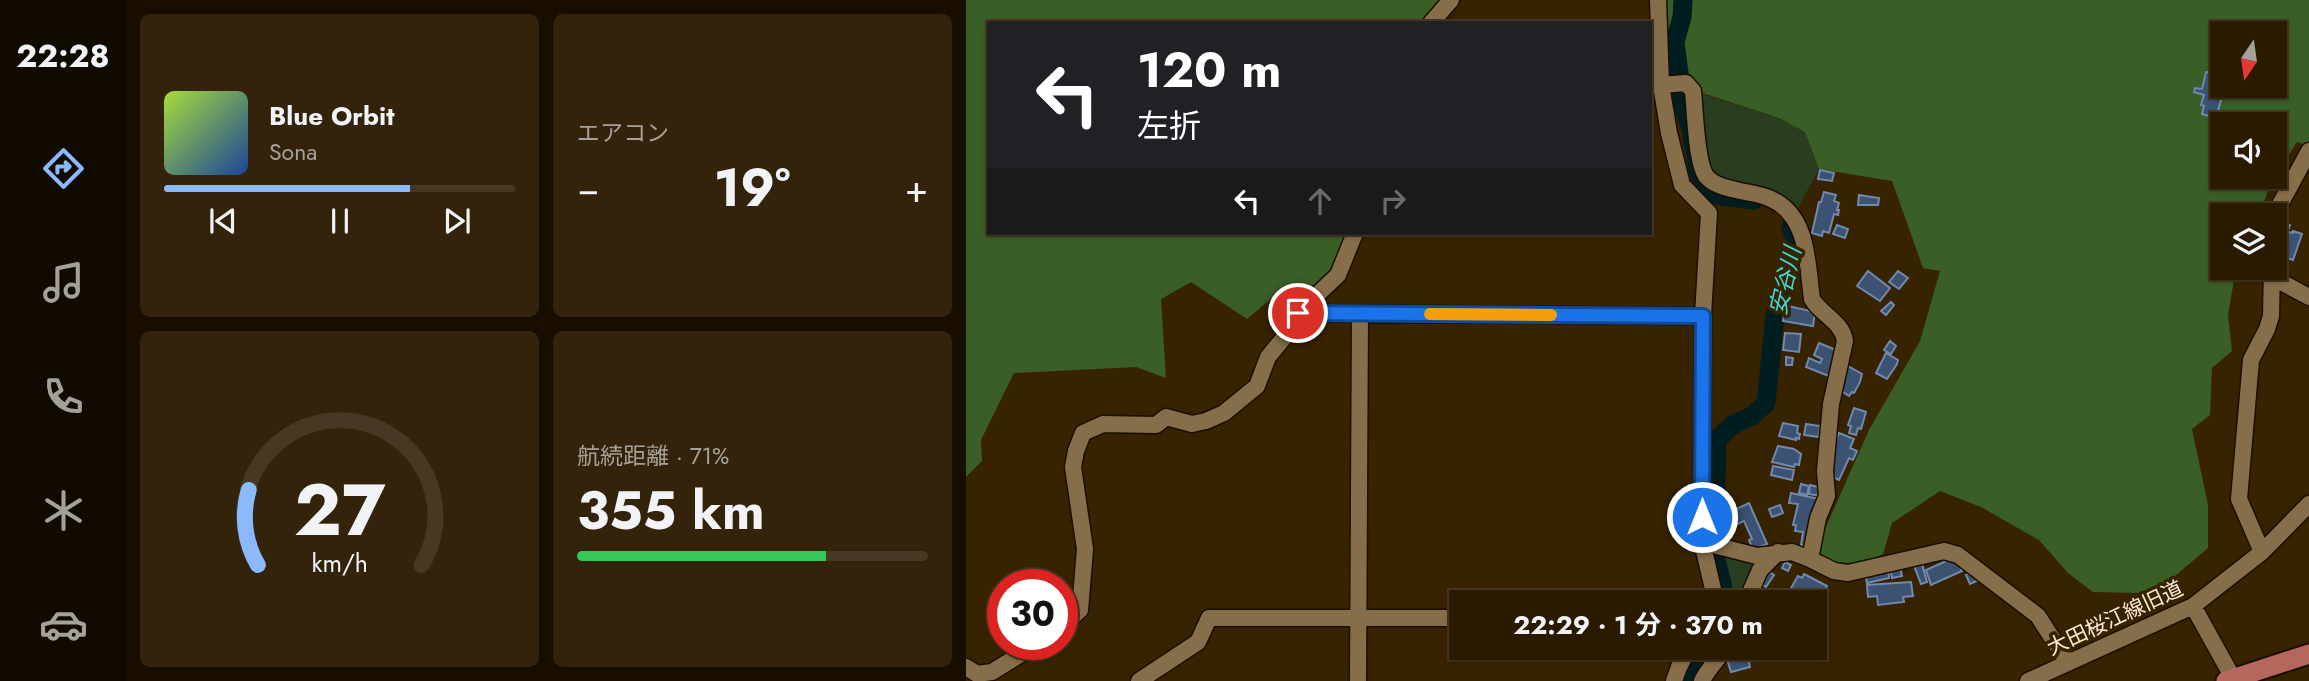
<!DOCTYPE html>
<html lang="ja">
<head>
<meta charset="utf-8">
<style>
	body { margin:0; font-family:Jost,"Noto Sans JP",sans-serif; background:#32230a; color:#f1f3f6; height:100vh; display:flex; flex-direction:column; font-size:26px; white-space:nowrap }
	* { box-sizing:border-box; margin:0 }
	p { font-size:23px; color:#a5a199 }
	.icon { flex:none; width:38px; height:38px; fill:none; stroke:currentColor; stroke-width:2; stroke-linecap:round; stroke-linejoin:round }
	.map { position:relative; flex:1; overflow:hidden }
	.panel { display:flex; flex-direction:column; gap:14px; padding:14px; background:#170e00; width:840px }
	.panel>* { flex:none }
	.guide { position:absolute; left:21px; top:21px; width:665px; height:214px; border-radius:0px; box-shadow:0 2px 5px #0004,0 0 0 2px #463822; background:#202124; color:#fff; overflow:hidden }
	.needle { width:46px; rotate:193deg }
	.controls { position:absolute; left:1244px; top:21px; display:grid; gap:14px }
	.controls a { display:grid; place-items:center; width:77px; height:77px; border-radius:0px; background:#2a1a00; box-shadow:0 2px 5px #0004,0 0 0 2px #463822; font-size:35px }
	.speed { position:absolute; left:21px; top:569px; display:flex; gap:14px; font-size:35px; font-weight:700; text-align:center }
	.speed>* { display:grid; place-content:center; width:91px; height:91px; border-radius:50%; background:#2a1a00; box-shadow:0 2px 5px #0004,0 0 0 2px #463822; line-height:1 }
	.speed .limit { border:10px solid #d22; background:#fff; color:#111 }
	.pin { position:absolute; display:grid; place-items:center; width:60px; height:60px; color:#fff; margin:-30px; border:4px solid #fff; border-radius:50%; box-shadow:0 2px 7px #0007 }
	.me { position:absolute; width:77px; margin:-38px; rotate:0deg; stroke-linejoin:round; filter:drop-shadow(0 0 5px #0008) }
	.turn { display:flex; align-items:center; gap:24px; height:147px; padding:0 35px; font-size:32px }
	.turn .icon { width:91px; height:91px; stroke-width:2.5 }
	.turn b { display:block; font-size:49px; line-height:60px }
	.lanes { display:flex; align-items:center; height:66px; padding:0 35px; background:#0003; justify-content:center; gap:35px; direction:ltr }
	.lanes .off { opacity:.35 }
	.big { font-size:52px; font-weight:700; line-height:1.1 }
	.panel .card { flex:1; display:flex; flex-direction:column; justify-content:center; gap:10px; min-width:0; padding:0 24px; border-radius:10px; background:#32230a }
	.panel .dial { align-items:center; gap:0 }
	.dial svg { height:182px; overflow:visible; fill:none; stroke:#463822; stroke-width:7; stroke-linecap:round; text-anchor:middle }
	.dial text { fill:#f1f3f6; stroke:none }
	.song { display:flex; align-items:center; gap:21px }
	.cover { width:84px; height:84px; border-radius:10px; background:linear-gradient(135deg,hsl(80 70% 55%),hsl(220 70% 35%)) }
	.played { height:7px; border-radius:4px; background:linear-gradient(90deg,#8abafc 70%,#463822 70%) }
	.keys { display:flex; justify-content:space-around; direction:ltr }
	.heat { display:flex; justify-content:space-between; align-items:center; font-size:38px; direction:ltr }
	.charge { height:10px; border-radius:5px; background:linear-gradient(90deg,#34c759 71%,#463822 0) }
	.panel .tiles { flex:1; display:grid; gap:14px; grid-template-columns:repeat(2,1fr) }
	.trip { position:absolute; left:483px; top:590px; width:378px; height:70px; border-radius:0px; background:#2a1a00; box-shadow:0 2px 5px #0004,0 0 0 2px #463822; font-weight:700; line-height:70px; text-align:center }
	main { display:flex; flex:1; min-height:0 }
	.menu { display:flex; flex-direction:column; width:126px; justify-content:space-around; align-items:center; background:#110a00; color:#a5a199 }
	.menu .icon { width:49px; height:49px }
	.menu .on { color:#8abafc }
	.menu b { font-size:32px; color:#f1f3f6 }
	.map>svg:first-child { display:block }
</style>
</head>
<body>
<main>
<nav class="menu">
<b>22:28</b>
<svg class="icon on" aria-label="directions" viewBox="0 0 24 24"><path d="M12 3l9 9-9 9-9-9zM9 14v-3h6M13 9l2 2-2 2"/></svg>
<svg class="icon" aria-label="music" viewBox="0 0 24 24"><path d="M9 18V5l10-2v13"/><circle cx="6" cy="18" r="3"/><circle cx="16" cy="16" r="3"/></svg>
<svg class="icon" aria-label="phone" viewBox="0 0 24 24"><path d="M5 4h4l2 5-3 2q2 4 5 5l2-3 5 2v4C11 20 4 13 5 4z"/></svg>
<svg class="icon" aria-label="climate" viewBox="0 0 24 24"><path d="M12 3v18M4 7l16 10M4 17L20 7"/></svg>
<svg class="icon" aria-label="car" viewBox="0 0 24 24"><path d="M5 17H2v-5l4-1 3-4h7l3 4 3 1v5h-3M9 17h6M6 11h13"/><circle cx="7" cy="17" r="2"/><circle cx="17" cy="17" r="2"/></svg>
</nav>
<section class="panel">
<div class="tiles">
<div class="card">
<div class="song"><i class="cover"></i><div><b>Blue Orbit</b><p>Sona</p></div></div>
<div class="played"></div>
<div class="keys"><svg class="icon" aria-label="previous" viewBox="0 0 24 24"><path d="M18 5L8 12l10 7zM5 5v14"/></svg><svg class="icon" aria-label="pause" viewBox="0 0 24 24"><path d="M8 5v14M16 5v14"/></svg><svg class="icon" aria-label="next" viewBox="0 0 24 24"><path d="M6 5l10 7-10 7zM19 5v14"/></svg></div>
</div>
<div class="card"><p>エアコン</p>
<div class="heat"><a>−</a><b class="big">19°</b><a>+</a></div>
</div>
<div class="card dial"><svg viewBox="0 0 100 80">
<path d="M14 69A42 42 0 1 1 86 69"/>
<path d="M14 69A42 42 0 0 1 10 36" stroke="#8abafc"/>
<text x="50" y="56" font-size="32" font-weight="700">27</text>
<text x="50" y="72" font-size="11">km/h</text>
</svg></div>
<div class="card"><p>航続距離 · 71%</p><b class="big">355 km</b><div class="charge"></div></div>
</div>
</section>
<div class="map">
<svg width="1343" height="681" viewBox="0 0 1343 681">
	<rect width="100%" height="100%" fill="#382300"/>
	<path fill="#293e20" d="M729,92l84,26 26,14 14,37 -25,46 -83,-37z
		M753,547l44,13 -20,42h-17z"/>
	<path fill="#395e26" fill-rule="evenodd" d="M0,0h481l-19,23h-439v210h363l-18,44 -36,30 -25,-10 -26,22 -56,-37 -30,17 5,79 -30,-11 -122,6 -33,67 1,21 -16,16z
		M695,0h648v146l-12,-4 -22,34v-52h-53v53h52l-16,38h-36v53h14l-8,47 4,36 -20,17 -2,47 -18,14 16,76v43l-46,39 -24,6 -45,-1 -25,-19 -29,-33 -58,-33 -41,-16 -48,32 -9,31 -36,16 -29,-11 3,-21 48,-108 51,-89 20,-70 -17,-3 -31,-87 -73,-12 -14,-37 -26,-14 -114,-37zM1256,33h53v53h-53z"/>
	<g fill="none" stroke-linecap="round" stroke-linejoin="round">
		<path stroke="#001e1f" stroke-width="19" d="M717,0l-1,17 -7,25 8,62 8,25 7,41 5,14 13,11 38,5
			M758,602l-2,-19 -8,-30 3,-113 15,-15 20,-9 14,-13 9,-87 5,-22 18,-47 -7,-20
			M717,681l3,-13 17,-10 10,-10"/>
	</g>
	<path fill="#3b5272" stroke="#7089ac" stroke-width="2" d="M1240,72l16,2v12h3l-9,32 -14,-4 2,-8 -3,-1 3,-10 -10,-3 1,-4 7,1z
		M854,170l14,3 -2,8 -14,-2z
		M858,192l12,3 -2,6 5,2 -2,7h2l-1,5 -4,-1 -5,19 -6,-2 -1,5 -10,-3 7,-31h2z
		M893,195l20,3 -1,7h-20z
		M1315,222l9,3 -3,8 -8,-3z
		M871,225l11,4 -3,9 -12,-4z
		M1327,231l9,3 -9,26 -9,-3 1,-4 -8,-2 7,-17 4,1 1,-3 4,1z
		M902,271l22,17 -10,13 -23,-15z
		M932,271l10,7 -9,11 -10,-7z
		M925,302l3,3 -8,10 -5,-4z
		M822,306l27,6 -2,14 -30,-5 1,-8h3z
		M819,333l16,1 -2,18 -16,-2z
		M924,341l6,5 -5,8 -7,-4z
		M853,343l22,9 -10,25 -25,-10 3,-9 11,5 2,-4 -8,-4z
		M920,353l12,7 -1,4 -10,15 -11,-6z
		M820,357l7,1 -1,7h-6z
		M882,366l14,8 -2,8 -6,11 -2,-1 -3,4 -9,-6 1,-12z
		M888,408l12,4 -5,17 -3,-1 -2,7 -7,-2 2,-7 -3,-1z
		M817,423l15,3 -1,7 3,1 -1,5 -3,-1v2l-17,-4z
		M840,424l14,2 -1,11 -15,-2z
		M873,433l15,6 -4,9 7,3 -4,9 -4,-2 -10,22 -8,-4 -1,-14 5,-10 -3,-4z
		M812,446l16,3 7,5 -2,11 -4,-1 -1,3 -22,-5z
		M807,466l21,4 -2,10 -21,-5z
		M835,484l8,2 -2,9 -8,-2z
		M844,485l12,3 -2,8 -11,-2z
		M825,493l28,6 -11,47 -7,-1 2,-13 -8,-1 1,-6h-3l5,-21 -9,-1z
		M783,503l18,41 -14,6 -4,-10 3,-1 -8,-18 -13,6 -4,-10 10,-5 -1,-3z
		M814,505l3,8 -11,4 -3,-8z
		M989,557l7,14 -31,14 -5,-15z
		M955,560l6,22 -6,2 -8,-21z
		M819,562l6,3 -3,6 -6,-3z
		M934,566l2,10 -10,2 -2,-10z
		M922,569l1,9 -22,5 -2,-9z
		M800,570l8,5 -8,12 -7,-4z
		M1002,572l11,8 -9,4 -4,-9 3,-2z
		M838,574l23,12 -11,21 -1,-5 -13,-2 -2,2h-5l2,-3 -6,-3 4,-6 -4,-2 7,-12 4,2z
		M945,582l2,14 -10,1 1,5 -26,3 -1,-9 -9,1 -1,-12z
		M775,651l1,2 5,-2 3,16 -19,5 -5,-16z"/>
	<g fill="none" stroke-linecap="round" stroke-linejoin="round">
		<defs>
			<path id="minor" d="M692,0l3,85 8,48 13,52 27,28 -6,103 -1,226 11,47 -1,13
				M465,23l20,-23
				M695,85l25,-2 7,8c2,18 3,71 13,85 8,10 22,12 34,15 10,2 22,3 31,8 38,17 36,65 41,100 9,16 30,22 33,42l-14,63 -6,67 2,25 -9,22 -8,41 24,12 14,2 96,-22 14,4 80,61 30,47
				M1309,226l2,-16 32,-59
				M1305,278l12,5 26,14
				M332,313l405,3
				M736,542l55,14 35,-4 18,7
				M1296,552l-23,-53 12,-139 16,-31 4,-13 1,-48
				M780,602l14,-32 18,-18
				M1227,606l41,74
				M96,626l18,-16 5,-61 -12,-82 3,-16 7,-18 20,-9 53,1 10,-8 26,7 14,-3 18,-8 33,-27 11,-29 19,-23 11,-21 40,-38 17,-42
				M0,667l11,7 15,-2 45,-28
				M173,681l59,-39 11,-24h252
				M392,681l2,-367
				M708,681l5,-14 10,-19
				M736,681c6,-13 16,-21 23,-33
				M1062,681l165,-75 69,-54 47,-48"/>
			<path id="major" d="M1260,681l83,-27"/>
		</defs>
		<use href="#minor" stroke="#190e00" stroke-width="19"/>
		<use href="#major" stroke="#190e00" stroke-width="23"/>
		<use href="#minor" stroke="#876e4a" stroke-width="16"/>
		<use href="#major" stroke="#b5675e" stroke-width="19"/>
	</g>
	<g fill="none" stroke-linecap="round" stroke-linejoin="round">
		<defs>
			<path id="route" d="M332,313l405,3 -1,201"/>
		</defs>
		<use href="#route" stroke="#114b97" stroke-width="18"/>
		<use href="#route" stroke="#1a73e8" stroke-width="12"/>
		<path stroke="#f59e0b" stroke-width="12" d="M464,314l121,1"/>
	</g>
	<g text-anchor="middle" dominant-baseline="central" stroke-width="7" stroke-linejoin="round" paint-order="stroke">
		<g font-size="21" fill="#f8ead6" stroke="#382300">
			<text transform="translate(1149 618) rotate(-25)">大田桜江線旧道</text>
		</g>
		<g font-size="23" font-style="italic" fill="#3ed9db" stroke="#382300">
			<text transform="translate(819 281) rotate(-77)">安谷川</text>
		</g>
	</g>
</svg>
<div class="controls">
<a><svg class="needle" viewBox="-14 -14 28 28"><path d="M0-13l5 13h-10z" fill="#e53935"/><path d="M0 13l5-13h-10z" fill="#a5a199"/></svg></a>
<a><svg class="icon" aria-label="sound" viewBox="0 0 24 24"><path d="M4 9h4l5-4v14l-5-4H4zM17 9q2 3 0 6"/></svg></a>
<a><svg class="icon" aria-label="layers" viewBox="0 0 24 24"><path d="M12 4l9 5-9 5-9-5zM3 14l9 5 9-5"/></svg></a>
</div>
<div class="speed"><div class="limit">30</div></div>
<div class="pin" style="left:332px;top:313px;background:#d93025"><svg class="icon" aria-label="arrive" viewBox="0 0 24 24"><path d="M6 21V4h12l-3 4 3 4H6"/></svg></div>
<svg class="me" style="left:736px;top:517px" viewBox="-20 -20 40 40"><circle r="17" fill="#1a73e8" stroke="#fff" stroke-width="3"/><path d="M0-11L8 9 0 5-8 9z" fill="#fff"/></svg>
<div class="trip">22:29 · 1 分 · 370 m</div>
<div class="guide">
<div class="turn"><svg class="icon" aria-label="left" viewBox="0 0 24 24"><path d="M17 20v-9H6M10 6l-5 5 5 5"/></svg><div><b>120 m</b>左折</div></div>
<div class="lanes"><svg class="icon" aria-label="left" viewBox="0 0 24 24"><path d="M17 20v-9H6M10 6l-5 5 5 5"/></svg><svg class="icon off" aria-label="ahead" viewBox="0 0 24 24"><path d="M12 20V5M6 11l6-6 6 6"/></svg><svg class="icon off" aria-label="right" viewBox="0 0 24 24"><path d="M7 20v-9h11M14 6l5 5-5 5"/></svg></div>
</div>
</div>
</main>
</body>
</html>
